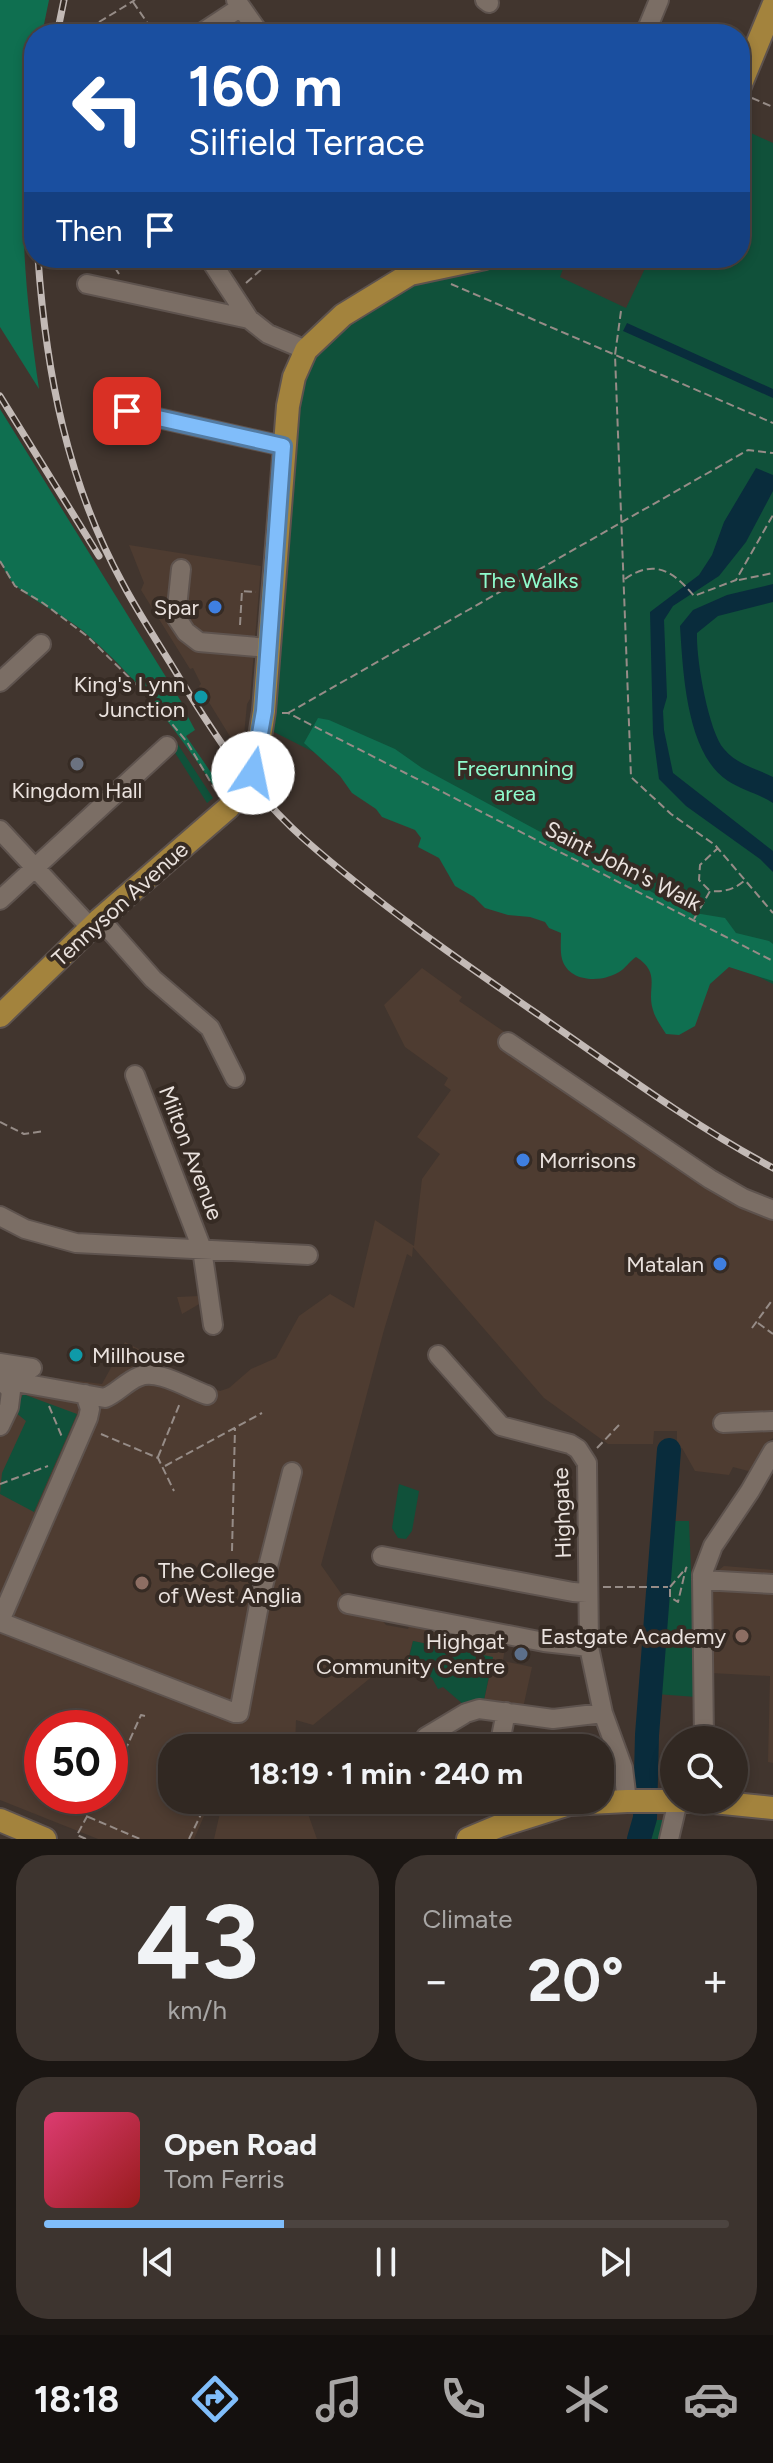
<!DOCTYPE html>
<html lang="en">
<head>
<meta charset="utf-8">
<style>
	body { margin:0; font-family:Figtree,sans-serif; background:#3d342f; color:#f1f3f6; height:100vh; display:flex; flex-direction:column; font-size:30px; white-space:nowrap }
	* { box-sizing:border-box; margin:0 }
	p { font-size:26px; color:#a8a6a5 }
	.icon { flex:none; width:44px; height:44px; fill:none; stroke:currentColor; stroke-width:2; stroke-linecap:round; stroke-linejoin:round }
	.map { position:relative; height:1839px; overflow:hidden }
	.side { display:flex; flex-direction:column; gap:16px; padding:16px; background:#1b1613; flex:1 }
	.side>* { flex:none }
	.guide { position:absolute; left:24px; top:24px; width:726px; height:244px; border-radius:32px; box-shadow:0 4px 12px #0003,0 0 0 2px #4c4440; background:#1a4fa0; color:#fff; overflow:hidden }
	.tools { position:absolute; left:660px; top:1726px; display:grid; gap:16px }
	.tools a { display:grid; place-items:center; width:88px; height:88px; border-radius:50%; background:#312822; box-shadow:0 4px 12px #0003,0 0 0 2px #4c4440; font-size:40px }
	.speed { position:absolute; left:24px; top:1710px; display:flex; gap:16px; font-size:40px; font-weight:700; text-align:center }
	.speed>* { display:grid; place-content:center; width:104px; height:104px; border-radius:50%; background:#312822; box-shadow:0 4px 12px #0003,0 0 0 2px #4c4440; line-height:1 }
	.speed .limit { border:12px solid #d22; background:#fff; color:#111 }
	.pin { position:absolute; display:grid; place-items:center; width:68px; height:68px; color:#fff; margin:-34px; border-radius:16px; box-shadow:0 4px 12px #0006 }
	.me { position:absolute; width:88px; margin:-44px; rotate:11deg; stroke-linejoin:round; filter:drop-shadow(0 0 6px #0008) }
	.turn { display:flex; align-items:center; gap:28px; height:168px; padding:0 32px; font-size:36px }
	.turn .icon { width:104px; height:104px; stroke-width:2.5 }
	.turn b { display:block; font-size:56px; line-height:68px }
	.then { display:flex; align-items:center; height:76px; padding:0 32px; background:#0003; gap:16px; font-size:30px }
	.big { font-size:60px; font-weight:700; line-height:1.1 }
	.side .card { flex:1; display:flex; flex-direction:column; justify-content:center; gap:12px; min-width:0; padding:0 28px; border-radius:32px; background:#3d342f }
	.side .dial { align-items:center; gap:0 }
	.dial b { font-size:104px; line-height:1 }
	.song { display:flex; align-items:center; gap:24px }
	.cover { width:96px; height:96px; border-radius:12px; background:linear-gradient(135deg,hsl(340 70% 55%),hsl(0 70% 35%)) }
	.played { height:8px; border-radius:4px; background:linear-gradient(90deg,#80bdfa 35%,#4c4440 35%) }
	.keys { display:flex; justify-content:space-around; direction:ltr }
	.heat { display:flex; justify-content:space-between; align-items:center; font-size:44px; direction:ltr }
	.side .tiles { flex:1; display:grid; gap:16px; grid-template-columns:1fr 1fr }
	.card:last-child { grid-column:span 2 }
	.trip { position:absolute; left:158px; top:1734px; width:456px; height:80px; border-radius:32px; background:#312822; box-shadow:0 4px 12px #0003,0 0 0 2px #4c4440; font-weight:700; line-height:80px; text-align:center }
	.tabs { display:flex; height:128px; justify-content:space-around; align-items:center; background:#14100e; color:#a8a6a5 }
	.tabs .icon { width:56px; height:56px }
	.tabs .on { color:#80bdfa }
	.tabs b { font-size:36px; color:#f1f3f6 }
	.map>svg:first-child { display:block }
</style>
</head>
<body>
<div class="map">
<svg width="773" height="1839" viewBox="0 0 773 1839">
	<rect width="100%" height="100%" fill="#41352e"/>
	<path fill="#4e3c31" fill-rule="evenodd" d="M129,545l132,21 -11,133 -3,5 -5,52 -43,-70 2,-2 -8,-16 -3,1 -49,-79 3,-7z
		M422,968l40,29 -3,4 314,214v223l-5,3 -16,31 -19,-5 -4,8 -34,-4 -13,-23 -5,-1v-16h-23l-1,13h-45l-64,-46 -131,-151 -1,10 -5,-3 -23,76 -63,235 31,44 25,5 9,11 22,4 3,-8 95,18 -3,22 29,6 -9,41 -39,-8 9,-40 -80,-19 -6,21 -16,-1 -78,64 -17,-5 -1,28h-123v52h39l-17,39h-96l-98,-39v-429l102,13 23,-42 35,18 29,19 31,12 9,-3 22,-19 25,-11 23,-42 31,-22 24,14 21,-88 39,26 8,-67 18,-25 -23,-17 34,-47 -7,-5 4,-7 -43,-31 -21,-42zM42,1728h68v68h-68z
		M199,1296l2,7 -19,11 -5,-17z
		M724,1566l49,4v193l-5,-1 2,-86 -60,-3 2,-73 4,-28z
		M223,1800h80l14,39h-103z"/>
	<path fill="#10513a" d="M740,128l33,15v841l-503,-254 28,-316 4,-24 12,-33 33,-34 71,-41 124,-24h25l-7,19 66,31 24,-50h90z
		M177,743l36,55 -6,5 -35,-55z
		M23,1394l54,20 -43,98 -34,-18 2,-21 24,-52 -11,-9z
		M399,1484l20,7 -7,40 -6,8 -8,-1 -6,-10z
		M659,1521h30l7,176 -53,-4 13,-103z
		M413,1641l80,16 -9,43 -20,5 -21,-18 -5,2 -6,-11 -24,-16z
		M650,1820h19l-6,19h-19z"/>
	<path fill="#0f6f50" d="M0,0h49l-7,34h-8c0,49 -8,98 -10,147 -3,70 5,139 15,208l-39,-62z
		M0,409l187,302 -1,2 9,17 -9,6 35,51 -4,4c-39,-59 -80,-114 -134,-160 -19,-16 -56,-33 -71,-49 -5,-6 -8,-14 -12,-21z
		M318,718l11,2 66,29 27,19 267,144 36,6 11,15 33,8 4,3v37l-44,-14 -19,17 -15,42 -16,9 -13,-1c-5,-8 -11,-16 -13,-24 -7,-21 9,-37 -17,-53 -6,4 -9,9 -14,13 -17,13 -53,14 -60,-11 -2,-8 -1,-18 -1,-26l-12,-5 -4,-6 -15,-5 -22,-2 -23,-7 -11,-11 -19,-11 -16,-28 -21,-11 3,-9 -6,-8 -33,-13 -6,-8 -24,-16 -12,-17 -36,-33z"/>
	<path fill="#092c3c" d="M627,323l146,66v9l-150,-67z
		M756,468l17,7v16l-27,51 -27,34 -46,30 -9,14 3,77 -4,14 1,19 9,43 100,78v21l-13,-13 -74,-53 -27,-27 -6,-45 -3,-122 49,-37 13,-20 12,-33z
		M773,584v18l-55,14 -21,17c-1,25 11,97 27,116 13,16 32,19 49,28v26c-14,-9 -31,-13 -45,-22 -42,-27 -45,-110 -48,-155l13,-16 34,-15z"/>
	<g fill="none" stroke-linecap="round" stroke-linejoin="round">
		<path stroke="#092c3c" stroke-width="24" d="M639,1839l6,-21 2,-83 22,-285"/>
		<defs>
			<path id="minor" d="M236,0l24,34
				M485,0l4,3
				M200,34l41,-27
				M645,34l14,-34
				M209,258l40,61 19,15 38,16
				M87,284l162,35
				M127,411l156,35
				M181,569l-5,48 10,15 13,10 70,6
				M0,682l41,-38
				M0,830l91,98
				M0,900l167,-154
				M100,919l53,60 57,49 25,50
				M508,1042l202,137 33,19 30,12
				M135,1075l67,174 11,76
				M0,1216l25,13 51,14 232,12
				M438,1355l63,71 69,18 8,5 9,14 2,184 14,66 20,55 4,33
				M0,1363l32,5
				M0,1379l105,19c12,-5 21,-16 33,-21 19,-9 51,12 69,18
				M723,1423l50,-2
				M0,1426l9,-19 2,-16 -10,-12
				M382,1556l191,36 14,1
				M702,1580l71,4
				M348,1604l196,38 45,5
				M0,1621l88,-203 2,-9 -5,-15
				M0,1622l235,91h4l22,-119 31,-122
				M426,1737l40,-24 13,-4 74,10 50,-6
				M704,1740l-2,-165 11,-29 37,-55 23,-40
				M504,1748l-3,-11 5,-25
				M669,1839l9,-38"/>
			<path id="major" d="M740,86l33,-80
				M0,1016l100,-97 128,-111 21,-26 7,-19 8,-52 24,-305 6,-29 12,-27 37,-35 67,-41 75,-16
				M0,1820l45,19
				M468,1839l31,-13 70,-22 58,-3h77l69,7"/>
		</defs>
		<use href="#minor" stroke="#5e534e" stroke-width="22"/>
		<use href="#major" stroke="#5e534e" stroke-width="26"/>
		<path stroke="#968c87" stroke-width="2" stroke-dasharray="8 4" stroke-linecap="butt" d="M133,2l22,32
			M99,22l36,-22
			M752,98l21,9
			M109,258l10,16
			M246,283l28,-25
			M451,284l322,139
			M621,311l-6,44 16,422 40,37 44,31 58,68
			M0,561l15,25 28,17 44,33 65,64 35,42 30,51
			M625,579c30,-21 49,-7 69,17l42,-16 37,-65
			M739,580l34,-7
			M240,625l2,-34 14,1
			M282,713h6l485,248
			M288,713l460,-263 25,3
			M709,890l-10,-10 1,-15 18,-17
			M694,919l16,-28c14,1 23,-1 34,-10
			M0,1122l24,12 20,-3
			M758,1323l15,11
			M752,1328l21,-29
			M49,1406l13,31
			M101,1434l57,24 16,33
			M597,1448l22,-23
			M158,1457l22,-54
			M165,1466l97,-53
			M0,1484l48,-18
			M232,1551l3,-123
			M603,1587h65
			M670,1587l17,-20
			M670,1589v8l8,5 8,-34
			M110,1784l31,-69 4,1
			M80,1808l6,8 54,23
			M86,1839l-9,-4 21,-39
			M189,1839l16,-33"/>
		<use href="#minor" stroke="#7b6e65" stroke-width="18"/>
		<use href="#major" stroke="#a3833d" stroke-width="22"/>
		<defs>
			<path id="rail" d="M57,34l7,-34
				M38,258c8,114 29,224 85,326 17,32 38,63 57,95 36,58 72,114 124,160 73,64 152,119 232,174 78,54 153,110 237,155
				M0,396l99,160"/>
		</defs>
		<use href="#rail" stroke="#c3bab6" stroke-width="7"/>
		<use href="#rail" stroke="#362b24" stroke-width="4" stroke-dasharray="12" stroke-linecap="butt"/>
	</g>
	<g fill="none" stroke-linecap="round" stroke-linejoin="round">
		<defs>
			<path id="route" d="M127,411l156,35 -19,265 -11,62"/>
		</defs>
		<use href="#route" stroke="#537ba2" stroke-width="20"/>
		<use href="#route" stroke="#80bdfa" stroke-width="14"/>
	</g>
	<g fill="#3f7fe0" stroke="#362b24" stroke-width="3">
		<circle cx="215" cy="607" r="8"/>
		<circle cx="523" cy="1160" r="8"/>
		<circle cx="720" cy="1264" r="8"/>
	</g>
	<g fill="#0f9aa8" stroke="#362b24" stroke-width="3">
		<circle cx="201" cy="697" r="8"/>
		<circle cx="76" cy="1355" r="8"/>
	</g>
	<circle fill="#6b7280" stroke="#362b24" stroke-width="3" cx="77" cy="764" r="8"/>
	<g fill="#8d6e63" stroke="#362b24" stroke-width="3">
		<circle cx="142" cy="1583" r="8"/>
		<circle cx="742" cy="1636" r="8"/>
	</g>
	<circle fill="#5c6f8a" stroke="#362b24" stroke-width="3" cx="521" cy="1654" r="8"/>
	<g text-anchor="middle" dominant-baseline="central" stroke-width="8" stroke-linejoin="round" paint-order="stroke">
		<g font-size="22" fill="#8efbcd" stroke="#362b24">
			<text x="529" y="580">The Walks</text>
			<text x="515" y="768">Freerunning<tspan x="515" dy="25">area</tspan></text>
		</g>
		<g font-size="22" fill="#eae2de" stroke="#362b24" text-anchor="end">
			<text x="199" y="607">Spar</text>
			<text x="185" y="684">King's Lynn<tspan x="185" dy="25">Junction</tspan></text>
			<text x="77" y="790" text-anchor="middle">Kingdom Hall</text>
			<text x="539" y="1160" text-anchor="start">Morrisons</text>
			<text x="704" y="1264">Matalan</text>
			<text x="92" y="1355" text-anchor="start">Millhouse</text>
			<text x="158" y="1570" text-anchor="start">The College<tspan x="158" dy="25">of West Anglia</tspan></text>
			<text x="726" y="1636">Eastgate Academy</text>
			<text x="505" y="1641">Highgat<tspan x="505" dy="25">Community Centre</tspan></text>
		</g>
		<g font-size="22" fill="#eae2de" stroke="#362b24">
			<text transform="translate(623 866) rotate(27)">Saint John's Walk</text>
			<text transform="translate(120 904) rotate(-42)">Tennyson Avenue</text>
			<text transform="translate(191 1153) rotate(69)">Milton Avenue</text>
			<text transform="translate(562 1513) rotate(-92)">Highgate</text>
		</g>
	</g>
</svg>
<div class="tools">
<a><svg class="icon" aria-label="search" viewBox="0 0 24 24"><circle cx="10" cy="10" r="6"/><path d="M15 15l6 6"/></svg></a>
</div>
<div class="speed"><div class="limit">50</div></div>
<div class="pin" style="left:127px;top:411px;background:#d93025"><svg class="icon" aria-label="arrive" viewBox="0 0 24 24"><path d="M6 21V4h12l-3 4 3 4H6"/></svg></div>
<svg class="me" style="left:253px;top:773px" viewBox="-20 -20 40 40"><circle r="19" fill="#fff"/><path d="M0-13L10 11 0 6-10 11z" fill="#80bdfa"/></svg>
<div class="trip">18:19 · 1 min · 240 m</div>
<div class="guide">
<div class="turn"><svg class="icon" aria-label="left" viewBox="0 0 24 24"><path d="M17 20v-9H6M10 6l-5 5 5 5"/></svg><div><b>160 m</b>Silfield Terrace</div></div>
<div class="then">Then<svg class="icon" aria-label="arrive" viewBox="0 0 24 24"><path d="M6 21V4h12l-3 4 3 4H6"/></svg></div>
</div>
</div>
<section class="side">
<div class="tiles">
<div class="card dial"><b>43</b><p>km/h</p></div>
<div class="card"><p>Climate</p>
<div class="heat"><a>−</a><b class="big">20°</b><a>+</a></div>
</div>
<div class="card">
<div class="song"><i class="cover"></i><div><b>Open Road</b><p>Tom Ferris</p></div></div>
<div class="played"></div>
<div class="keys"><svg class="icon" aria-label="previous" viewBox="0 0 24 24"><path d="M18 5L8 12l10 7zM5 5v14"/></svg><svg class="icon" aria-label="pause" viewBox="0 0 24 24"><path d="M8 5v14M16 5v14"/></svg><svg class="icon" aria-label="next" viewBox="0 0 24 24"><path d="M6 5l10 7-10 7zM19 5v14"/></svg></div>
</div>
</div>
</section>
<nav class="tabs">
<b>18:18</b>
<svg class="icon on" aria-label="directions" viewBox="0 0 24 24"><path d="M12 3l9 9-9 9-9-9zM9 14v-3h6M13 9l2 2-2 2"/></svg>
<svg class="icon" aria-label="music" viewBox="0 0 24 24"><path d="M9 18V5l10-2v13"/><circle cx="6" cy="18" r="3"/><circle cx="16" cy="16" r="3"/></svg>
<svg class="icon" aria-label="phone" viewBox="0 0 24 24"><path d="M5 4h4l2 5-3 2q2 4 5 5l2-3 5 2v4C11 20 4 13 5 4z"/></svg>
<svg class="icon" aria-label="climate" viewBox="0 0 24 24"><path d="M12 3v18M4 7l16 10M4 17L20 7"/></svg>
<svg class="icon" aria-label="car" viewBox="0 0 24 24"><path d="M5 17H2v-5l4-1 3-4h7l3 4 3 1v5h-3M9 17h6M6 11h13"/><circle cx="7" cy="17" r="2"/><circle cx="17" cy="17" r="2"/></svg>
</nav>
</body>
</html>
